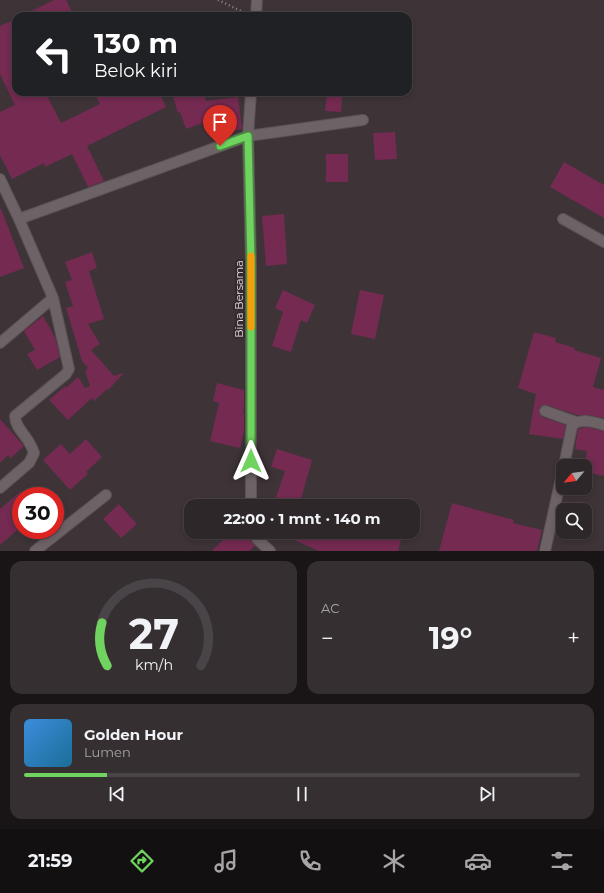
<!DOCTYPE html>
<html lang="id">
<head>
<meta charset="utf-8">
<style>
	body { margin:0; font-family:Montserrat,sans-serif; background:#362f32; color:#f1f3f6; height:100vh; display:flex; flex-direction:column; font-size:15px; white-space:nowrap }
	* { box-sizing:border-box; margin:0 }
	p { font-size:13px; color:#a7a5a8 }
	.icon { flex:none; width:22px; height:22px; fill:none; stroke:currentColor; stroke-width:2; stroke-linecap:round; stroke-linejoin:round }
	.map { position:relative; height:551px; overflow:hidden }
	.drawer { display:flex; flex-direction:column; gap:10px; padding:10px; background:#191517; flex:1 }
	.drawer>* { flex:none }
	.guide { position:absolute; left:12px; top:12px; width:400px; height:84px; border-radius:12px; box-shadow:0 2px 6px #0003,0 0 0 1px #494447; background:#202124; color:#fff; overflow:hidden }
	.needle { width:26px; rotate:241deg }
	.fabs { position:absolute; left:556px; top:459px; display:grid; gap:8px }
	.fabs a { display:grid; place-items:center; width:36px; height:36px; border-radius:8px; background:#2e272a; box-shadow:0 2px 6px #0003,0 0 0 1px #494447; font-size:20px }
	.speed { position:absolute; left:12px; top:487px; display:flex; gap:8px; font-size:20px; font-weight:700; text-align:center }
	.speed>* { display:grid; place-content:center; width:52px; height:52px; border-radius:50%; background:#2e272a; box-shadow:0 2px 6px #0003,0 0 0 1px #494447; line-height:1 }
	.speed .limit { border:6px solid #d22; background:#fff; color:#111 }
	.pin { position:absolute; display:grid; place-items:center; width:34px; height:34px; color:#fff; margin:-41px -17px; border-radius:50% 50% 50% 0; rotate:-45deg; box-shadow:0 0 4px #0007 }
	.pin .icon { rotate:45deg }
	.me { position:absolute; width:44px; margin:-22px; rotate:0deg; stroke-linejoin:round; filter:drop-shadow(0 0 3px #0008) }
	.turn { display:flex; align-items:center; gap:14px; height:84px; padding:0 16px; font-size:18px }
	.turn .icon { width:52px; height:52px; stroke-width:2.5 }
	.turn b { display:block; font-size:28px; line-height:34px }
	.big { font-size:30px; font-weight:700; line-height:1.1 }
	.drawer .card { flex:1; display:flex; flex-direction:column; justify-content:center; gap:6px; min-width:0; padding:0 14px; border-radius:12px; background:#362f32 }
	.drawer .dial { align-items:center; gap:0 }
	.dial svg { height:104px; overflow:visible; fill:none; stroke:#494447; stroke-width:7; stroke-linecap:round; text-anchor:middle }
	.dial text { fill:#f1f3f6; stroke:none }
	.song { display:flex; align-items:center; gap:12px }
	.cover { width:48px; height:48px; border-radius:6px; background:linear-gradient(135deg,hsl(210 70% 55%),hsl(200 70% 35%)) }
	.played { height:4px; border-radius:2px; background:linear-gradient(90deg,#70d35f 15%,#494447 15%) }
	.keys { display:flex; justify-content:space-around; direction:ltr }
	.heat { display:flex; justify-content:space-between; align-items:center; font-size:22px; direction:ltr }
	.drawer .tiles { flex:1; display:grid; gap:10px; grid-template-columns:1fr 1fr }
	.card:last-child { grid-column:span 2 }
	.trip { position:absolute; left:184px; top:499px; width:236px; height:40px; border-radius:12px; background:#2e272a; box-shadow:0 2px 6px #0003,0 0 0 1px #494447; font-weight:700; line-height:40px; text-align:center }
	.tabs { display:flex; height:64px; justify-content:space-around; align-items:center; background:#121011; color:#a7a5a8 }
	.tabs .icon { width:28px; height:28px }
	.tabs .current { color:#70d35f }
	.tabs b { font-size:18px; color:#f1f3f6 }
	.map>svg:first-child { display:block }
</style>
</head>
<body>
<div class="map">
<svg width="604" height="551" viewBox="0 0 604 551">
	<rect width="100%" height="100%" fill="#3e3438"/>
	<path fill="#742a51" d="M54,0h12l8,16h-53z
		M11,21l5,11v60h29l16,31 39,-19 -6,-12h65l7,15 -79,39 17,35 -16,6 -16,-33 -27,13 -1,-4 -32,16 -12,-24v-43l15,-7 -15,-31v-48z
		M190,92h14l2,9 32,-4 4,32 -18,3 -2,-16 -36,13 -6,-17 -2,1 -5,-16z
		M327,94l15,1 -1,17 -16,-1z
		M395,132l2,27 -22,1 -2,-27z
		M326,154h22v28h-22z
		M564,162l40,23v33l-54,-31z
		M0,209h1l23,59 -24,9z
		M284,214l3,50 -21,2 -4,-50z
		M92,252l5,16 -8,3 15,48 -16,5 12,20 -9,6 23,26 8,-3 1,1 -15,16 -1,-1 -13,12 -2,-3 -24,22 -19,-20 16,-14 1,2 12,-11 7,11 5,-2 -5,-15 3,-3 -6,-7 -16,-53 7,-2 -8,-24 7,-2 -7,-18z
		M283,290l32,15 -8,18 -6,-3 -10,32 -19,-6 11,-34 -8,-4z
		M360,290l24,5 -9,44 -24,-5z
		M43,316l12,21 5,20 -23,13 -10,-16 8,-4 -11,-19z
		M534,332l22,6 -1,4 20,6 -1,2 27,8 -8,29 11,3v28l-16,-3h-11l-30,-10 -6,1 -2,2v5l3,4 24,8 -3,14 -34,-5 7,-40 -18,-6z
		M217,383l27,7v16l-1,7h1v18l-4,17 -30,-7 9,-38 -6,-2z
		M0,419l24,27 -13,12 -3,-3 -8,8z
		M586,427l18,4v45l-19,-4v-10l2,-11 -12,-2 3,-20z
		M86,439l16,18 -16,15 2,2 -18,16 -27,-30 18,-16 9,10z
		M277,449l35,11 -13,46h-26l12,-35 -14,-4z
		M21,491v36l-21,18v-36z
		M452,503l62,17 -1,3 29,7 -5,21h-98z
		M119,504l18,20 -16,14 -18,-19z
		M231,532h17l3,10 4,4 -6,5h-37z
		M277,532h112l13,4 -4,15h-79z"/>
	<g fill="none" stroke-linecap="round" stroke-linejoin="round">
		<defs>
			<path id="lane" d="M563,219l41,23"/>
			<path id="street" d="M256,16l1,-16
				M0,179l19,40 34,79 16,71 -3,5 -51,42c0,11 10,18 15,28 2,3 3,6 4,9l-5,10 -29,25
				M19,219l229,-83 115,-16
				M0,343l53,-45
				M545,411l31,11
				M564,466l8,-40c7,-9 22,-4 32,-1
				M251,506v-243l-3,-127 3,-44
				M254,532l3,7 13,12
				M35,551l71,-56
				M545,551l18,-82"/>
		</defs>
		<use href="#lane" stroke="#5a5255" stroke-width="12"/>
		<use href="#street" stroke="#5a5255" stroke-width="12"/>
		<path stroke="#8e8689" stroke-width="2.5" stroke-dasharray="1 3" stroke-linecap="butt" d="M218,0l25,12"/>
		<use href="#lane" stroke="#6d6266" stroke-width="10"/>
		<use href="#street" stroke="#6d6266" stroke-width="10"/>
	</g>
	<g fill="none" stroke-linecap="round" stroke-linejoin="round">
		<defs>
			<path id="route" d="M220,146l28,-10 3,127v198"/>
		</defs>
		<use href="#route" stroke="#49893e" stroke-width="10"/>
		<use href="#route" stroke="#70d35f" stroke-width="7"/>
		<path stroke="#f59e0b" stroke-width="7" d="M251,256v71"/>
	</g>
	<g text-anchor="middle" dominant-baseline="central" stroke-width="4" stroke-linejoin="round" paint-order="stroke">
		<g font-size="11" fill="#e4dee0" stroke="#332a2e">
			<text transform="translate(239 299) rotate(-90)">Bina Bersama</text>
		</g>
	</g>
</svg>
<div class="fabs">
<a><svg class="needle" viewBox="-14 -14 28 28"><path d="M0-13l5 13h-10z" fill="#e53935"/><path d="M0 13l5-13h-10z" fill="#a7a5a8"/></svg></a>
<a><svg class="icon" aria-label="search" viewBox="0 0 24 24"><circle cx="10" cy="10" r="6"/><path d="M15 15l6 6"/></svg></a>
</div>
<div class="speed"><div class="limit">30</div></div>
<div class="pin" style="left:220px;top:146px;background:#d93025"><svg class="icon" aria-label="arrive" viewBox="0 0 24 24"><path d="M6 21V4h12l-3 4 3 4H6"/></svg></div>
<svg class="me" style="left:251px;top:461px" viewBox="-20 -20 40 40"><path d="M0-17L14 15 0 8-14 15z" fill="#70d35f" stroke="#fff" stroke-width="4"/></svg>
<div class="trip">22:00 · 1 mnt · 140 m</div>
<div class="guide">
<div class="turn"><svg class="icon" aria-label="left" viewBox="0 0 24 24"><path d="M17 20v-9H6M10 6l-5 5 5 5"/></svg><div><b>130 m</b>Belok kiri</div></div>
</div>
</div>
<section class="drawer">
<div class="tiles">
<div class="card dial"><svg viewBox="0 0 100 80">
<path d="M14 69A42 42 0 1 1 86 69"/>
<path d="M14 69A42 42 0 0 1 10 36" stroke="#70d35f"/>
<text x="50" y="56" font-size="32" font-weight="700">27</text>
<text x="50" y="72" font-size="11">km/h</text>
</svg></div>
<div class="card"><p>AC</p>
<div class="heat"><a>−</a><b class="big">19°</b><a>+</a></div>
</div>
<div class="card">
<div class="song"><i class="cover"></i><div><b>Golden Hour</b><p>Lumen</p></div></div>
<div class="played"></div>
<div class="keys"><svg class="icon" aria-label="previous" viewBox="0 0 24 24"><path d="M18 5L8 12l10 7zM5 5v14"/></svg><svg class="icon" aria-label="pause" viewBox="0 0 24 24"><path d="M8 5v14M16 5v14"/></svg><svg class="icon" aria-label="next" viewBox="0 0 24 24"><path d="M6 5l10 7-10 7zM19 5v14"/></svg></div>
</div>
</div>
</section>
<nav class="tabs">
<b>21:59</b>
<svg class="icon current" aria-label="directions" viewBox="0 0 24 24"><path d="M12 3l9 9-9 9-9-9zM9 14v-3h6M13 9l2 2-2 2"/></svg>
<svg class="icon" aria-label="music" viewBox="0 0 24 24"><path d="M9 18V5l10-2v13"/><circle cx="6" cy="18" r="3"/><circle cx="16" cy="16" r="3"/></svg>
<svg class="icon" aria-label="phone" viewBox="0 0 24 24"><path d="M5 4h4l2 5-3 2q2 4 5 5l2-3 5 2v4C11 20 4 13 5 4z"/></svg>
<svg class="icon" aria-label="climate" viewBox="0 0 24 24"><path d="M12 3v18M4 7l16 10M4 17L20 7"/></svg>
<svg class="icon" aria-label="car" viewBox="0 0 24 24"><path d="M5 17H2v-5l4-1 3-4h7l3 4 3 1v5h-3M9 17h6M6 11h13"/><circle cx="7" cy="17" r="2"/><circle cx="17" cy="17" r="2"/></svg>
<svg class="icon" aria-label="filters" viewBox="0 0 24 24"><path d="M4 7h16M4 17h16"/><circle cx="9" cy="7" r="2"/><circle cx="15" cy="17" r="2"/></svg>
</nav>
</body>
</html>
